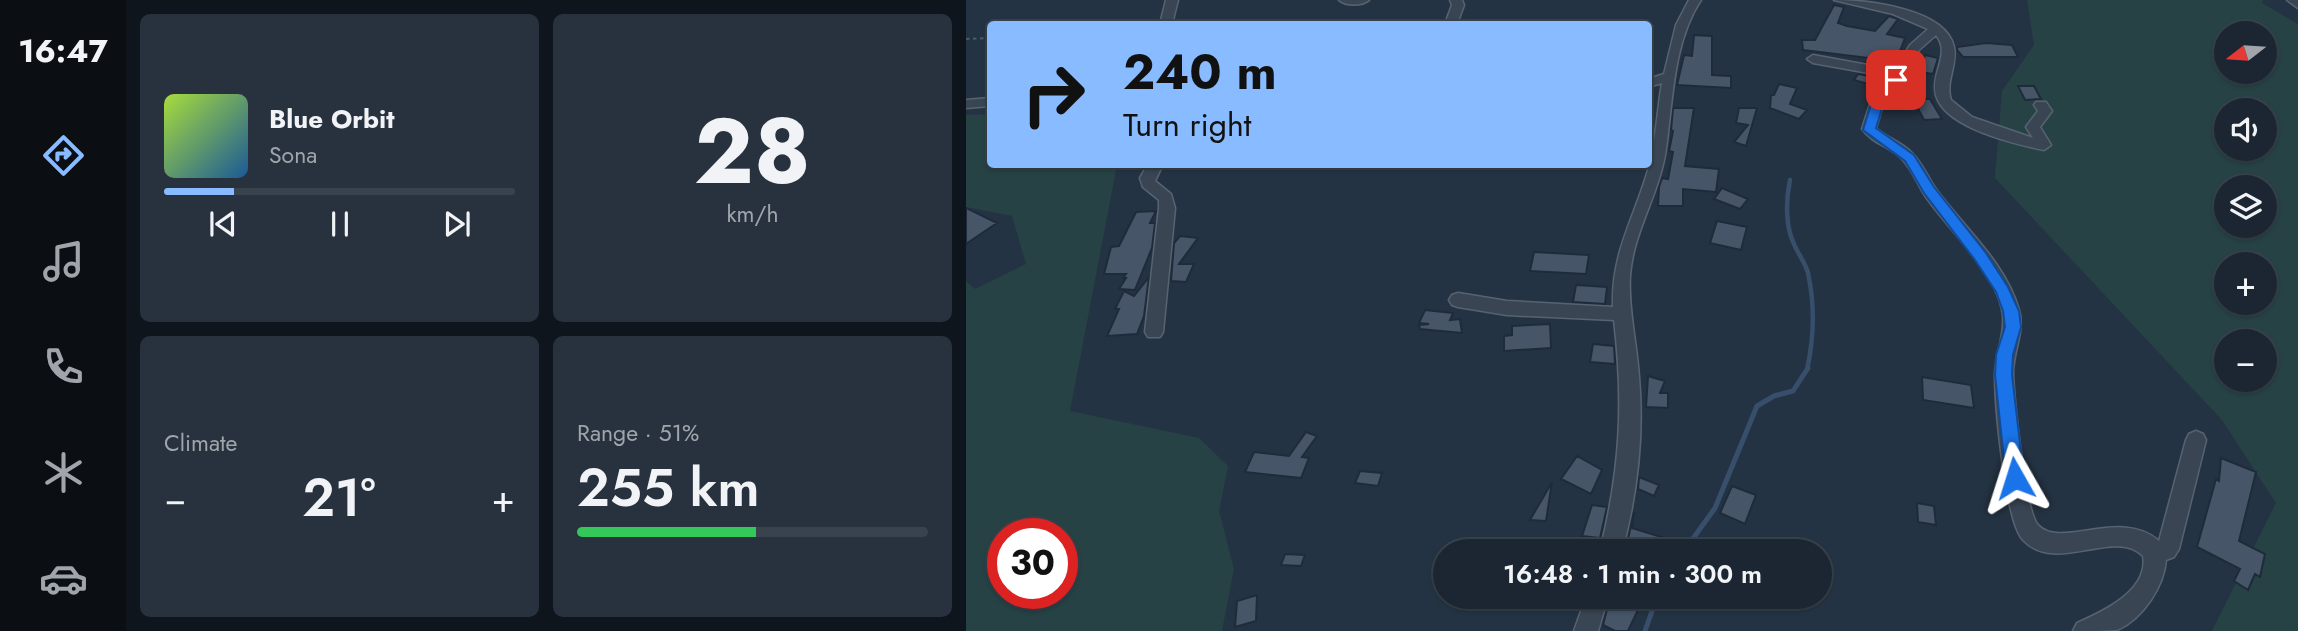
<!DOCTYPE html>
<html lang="en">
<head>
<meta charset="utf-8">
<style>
	body { margin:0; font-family:Jost,sans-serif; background:#28323e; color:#f1f3f6; height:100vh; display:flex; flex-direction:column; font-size:26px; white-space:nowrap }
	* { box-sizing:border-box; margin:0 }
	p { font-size:23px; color:#a0a5ac }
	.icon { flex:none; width:38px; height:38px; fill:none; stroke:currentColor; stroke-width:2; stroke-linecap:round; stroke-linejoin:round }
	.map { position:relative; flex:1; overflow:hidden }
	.drawer { display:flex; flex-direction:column; gap:14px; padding:14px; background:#0f151c; width:840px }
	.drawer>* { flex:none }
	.hud { position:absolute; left:21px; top:21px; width:665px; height:147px; border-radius:7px; box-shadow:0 2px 5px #0004,0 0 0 2px #39434d; background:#8bf; color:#111; overflow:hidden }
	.needle { width:46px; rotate:253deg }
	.tools { position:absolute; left:1248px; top:21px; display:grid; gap:14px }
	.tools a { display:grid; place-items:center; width:63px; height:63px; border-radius:50%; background:#1b2632; box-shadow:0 2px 5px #0004,0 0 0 2px #39434d; font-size:35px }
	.speed { position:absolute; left:21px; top:518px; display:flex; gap:14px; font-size:35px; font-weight:700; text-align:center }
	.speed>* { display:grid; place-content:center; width:91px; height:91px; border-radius:50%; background:#1b2632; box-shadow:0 2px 5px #0004,0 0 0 2px #39434d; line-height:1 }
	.speed .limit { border:10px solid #d22; background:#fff; color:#111 }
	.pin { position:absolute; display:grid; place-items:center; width:60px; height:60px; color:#fff; margin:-30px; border-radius:14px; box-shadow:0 4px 10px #0006 }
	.me { position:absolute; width:77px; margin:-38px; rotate:354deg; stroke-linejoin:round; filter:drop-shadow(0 0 5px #0008) }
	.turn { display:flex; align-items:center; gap:24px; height:147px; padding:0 21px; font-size:32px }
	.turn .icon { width:91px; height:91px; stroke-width:2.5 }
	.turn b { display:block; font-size:49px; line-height:60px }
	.big { font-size:52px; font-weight:600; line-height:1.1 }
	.drawer .tile { flex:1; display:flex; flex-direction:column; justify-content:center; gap:10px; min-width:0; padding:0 24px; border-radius:10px; background:#28323e }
	.drawer .dial { align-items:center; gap:0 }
	.dial b { font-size:91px; line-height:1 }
	.song { display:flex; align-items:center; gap:21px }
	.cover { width:84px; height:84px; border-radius:10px; background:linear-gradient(135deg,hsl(80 70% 55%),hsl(210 70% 35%)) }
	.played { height:7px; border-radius:4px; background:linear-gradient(90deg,#8bf 20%,#39434d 20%) }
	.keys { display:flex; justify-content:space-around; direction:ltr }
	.heat { display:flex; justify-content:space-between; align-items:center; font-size:38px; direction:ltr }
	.charge { height:10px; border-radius:5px; background:linear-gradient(90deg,#34c759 51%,#39434d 0) }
	.drawer .tiles { flex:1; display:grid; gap:14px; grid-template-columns:repeat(2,1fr) }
	.trip { position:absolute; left:467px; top:539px; width:399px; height:70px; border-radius:35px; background:#1b2632; box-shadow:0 2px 5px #0004,0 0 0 2px #39434d; font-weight:600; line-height:70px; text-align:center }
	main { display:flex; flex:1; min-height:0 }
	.tab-bar { display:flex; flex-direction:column; width:126px; justify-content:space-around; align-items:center; background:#0b0f14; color:#a0a5ac }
	.tab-bar .icon { width:49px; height:49px }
	.tab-bar .current { color:#8bf }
	.tab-bar b { font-size:32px; color:#f1f3f6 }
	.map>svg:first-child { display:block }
</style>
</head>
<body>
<main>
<nav class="tab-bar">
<b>16:47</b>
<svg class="icon current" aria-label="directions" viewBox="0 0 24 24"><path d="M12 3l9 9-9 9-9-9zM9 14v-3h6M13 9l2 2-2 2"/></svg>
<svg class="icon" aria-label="music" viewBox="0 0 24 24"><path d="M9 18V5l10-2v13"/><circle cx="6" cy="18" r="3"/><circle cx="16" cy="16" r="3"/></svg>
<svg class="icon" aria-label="phone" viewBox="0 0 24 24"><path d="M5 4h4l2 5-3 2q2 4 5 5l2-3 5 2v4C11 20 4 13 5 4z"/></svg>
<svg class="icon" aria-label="climate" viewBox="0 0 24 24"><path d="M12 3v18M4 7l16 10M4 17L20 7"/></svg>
<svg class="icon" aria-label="car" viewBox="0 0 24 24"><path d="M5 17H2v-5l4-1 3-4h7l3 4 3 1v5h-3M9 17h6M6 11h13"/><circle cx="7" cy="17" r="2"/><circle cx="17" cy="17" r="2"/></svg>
</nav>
<section class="drawer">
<div class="tiles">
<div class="tile">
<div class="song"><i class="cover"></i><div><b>Blue Orbit</b><p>Sona</p></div></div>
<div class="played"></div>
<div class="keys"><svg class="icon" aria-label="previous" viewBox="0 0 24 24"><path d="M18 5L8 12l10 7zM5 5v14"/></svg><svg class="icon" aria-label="pause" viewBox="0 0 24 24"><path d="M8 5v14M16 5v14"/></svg><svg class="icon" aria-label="next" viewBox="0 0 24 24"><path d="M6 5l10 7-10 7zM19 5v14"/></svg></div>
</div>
<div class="tile dial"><b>28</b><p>km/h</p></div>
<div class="tile"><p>Climate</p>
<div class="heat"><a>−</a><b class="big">21°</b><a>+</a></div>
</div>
<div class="tile"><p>Range · 51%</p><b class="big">255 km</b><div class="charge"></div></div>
</div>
</section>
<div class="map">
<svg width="1332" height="631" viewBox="0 0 1332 631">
	<rect width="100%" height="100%" fill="#243343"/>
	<path fill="#264244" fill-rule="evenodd" d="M1061,0h236l-1,3 36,21v607h-86l64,-128 -54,-83 -227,-242 7,-87 32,-46zM1260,33h38v39h-38zM1260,110h38v39h-38zM1260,187h38v39h-38zM1260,264h38v39h-38zM1260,341h38v39h-38z
		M24,114v50l127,1 -47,246 129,27 29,28 -9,45 15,58 -12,62h-256v-350l9,8 51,-25 -14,-48 -46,-9v-92zM37,534h59v59h-59z"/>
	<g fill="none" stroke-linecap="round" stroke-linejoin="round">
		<path stroke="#374f6b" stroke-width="4.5" d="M824,180c-4,19 -5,46 4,64 4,10 11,18 14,29 7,32 6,65 -1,97"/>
		<path stroke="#374f6b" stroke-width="5" d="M718,551l31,-43 42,-102 17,-10 19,-5 15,-23
			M679,631l12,-34"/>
	</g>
	<path fill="#465567" stroke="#1f2b3a" stroke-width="2" d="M868,5l10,2 -6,16 9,3 28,5 14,-15 9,3 -11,15 18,4 -11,29 -28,-5 3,-4 -66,-8 -1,-10h13z
		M728,35l18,1v39l19,1v12l-54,-3 7,-30 8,1z
		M1020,43l26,2 6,12h-55l-6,-7v-3z
		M959,55l13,3 -5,16 -13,-2z
		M892,74l28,5 -7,8 -25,-7z
		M813,84l18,4 -7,16 17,6 -8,9 -29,-11 1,-13h3z
		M1052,86h16l7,13 -16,1z
		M947,99h17l12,20 -18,1z
		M707,108h21l-9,58 34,3 -3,23 -33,-3v17h-25l1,-19 3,-9 6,1 5,-27 -4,-1 4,-20 -2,-1z
		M773,108h18l-11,38 -12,-4 14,-17 -12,-2z
		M756,188l26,11 -8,10 -26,-10z
		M0,208l31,15 -31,21z
		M190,211l-6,12h5l-3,25 -17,42 -16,-1 7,-11h-3l3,-4h-22l7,-27 8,-1 17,-34z
		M751,221l30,6 -6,23 -31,-7z
		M214,236l18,2 -19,26h15l-8,18 -15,-1 3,-38z
		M568,252l55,3 -3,19 -56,-3z
		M183,277l-5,39 -7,18 -30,2 12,-27h-4l9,-18 10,5z
		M610,285l31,2 -2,17 -32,-2z
		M459,310l28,3 -3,7 10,-1 2,14 -42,-4 -1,-4 10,-1 -10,-1z
		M584,324l1,24 -47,3v-15l8,-1v-9z
		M627,344l21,2 1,18 -25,-2z
		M682,376l17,5 -5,12h8v15l-22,-1z
		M956,377l49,8 3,23 -51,-8z
		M340,432l11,4 -15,21 7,1 -8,20 -56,-6 9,-20 35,4z
		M611,456l25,14 -11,24 -30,-15z
		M1255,458l35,14 -17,69 26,13 -5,23 -5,-3 -7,16 -14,-9 6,-12 -43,-22 19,-68 3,2z
		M394,471l22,2 -4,13 -23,-3z
		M673,477l20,8 -5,11 -16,-7z
		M586,482l-6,39 -16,-1z
		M766,486l24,9 -11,29 -25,-11z
		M951,503l17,3 2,19 -18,-3z
		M626,505l15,2 -7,31 -18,-2z
		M668,512l-2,16 36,11 -4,12 -36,-12z
		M319,554l20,1 -4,11 -20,-1z
		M291,595l-1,26 -21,6 2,-26z
		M580,597h36l-6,13z
		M644,597h34l-16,34h-13l-12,-6z"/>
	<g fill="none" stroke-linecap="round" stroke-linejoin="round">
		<defs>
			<path id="minor" d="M200,0h12l-6,24h-12z
				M373,0h30c-7,6 -23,6 -30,0z
				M484,0h12l2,5 -7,19h-12l7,-19z
				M723,0h12c-28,42 -28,100 -35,149 -6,44 -33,83 -36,127 -2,34 7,67 9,101 5,58 -2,119 -17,174h-22c20,-81 24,-147 14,-231l-107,-5 -49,-8 -6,-2 -3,-5 3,-5 6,-2 49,8 106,6c-2,-54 21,-88 35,-137 8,-28 9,-59 14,-87l-14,4v-8l16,-5 12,-49z
				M868,0c31,0 112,8 120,47 4,18 -9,34 -3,53l21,17 61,21 -7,-11 12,-16 -4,-6 2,-3h10l6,9 -12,16 11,18 -7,5c-29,-6 -109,-24 -109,-62 -1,-19 15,-36 1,-53l-17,15 -22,40 -13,12 -8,26c11,10 25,14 35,24 12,11 17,27 27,40 28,37 68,72 81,118 6,21 -6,42 -6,63 1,23 12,139 25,152 23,25 82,-18 121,16l27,-101 3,-6 7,-3 7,3 3,6 -27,109 -5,8 -8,3c-2,26 -23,59 -49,70 -12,1 -31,1 -44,1l4,-8c25,-11 72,-32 66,-67 -28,-29 -87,19 -120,-16 -18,-19 -28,-136 -28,-166 0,-19 10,-38 8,-58 -4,-42 -54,-85 -77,-119 -9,-13 -14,-29 -26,-40 -12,-11 -28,-14 -38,-28l9,-28 20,-24 -78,-14 -6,-4 6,-4 82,15 15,-25 18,-16 -35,-15z
				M1321,0h11v8z
				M24,98v8l-24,2v-8z
				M182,164h15l-8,17 16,13 4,14 -12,124 -3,5h-12l-3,-5 14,-124v-8l-16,-13 -3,-9z
				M620,597h22l-10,34h-24z"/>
		</defs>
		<use href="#minor" stroke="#576370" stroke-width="3"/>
		<path stroke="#455f61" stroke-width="2" stroke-dasharray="3.5 3.5" stroke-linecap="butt" d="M0,39l24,-1"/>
		<use href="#minor" fill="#394553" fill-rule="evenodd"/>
	</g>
	<path fill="#1a73e8" stroke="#114b97" stroke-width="2" d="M926,78l10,2 -18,22 -8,26 38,27 20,32 52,66 22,34 11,24 2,16 -8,28 -1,20 12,103 -2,6 -7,2 -7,-2 -2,-6 -11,-103 1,-20 9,-28 -2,-16 -7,-19 -21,-32 -51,-67 -19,-32 -42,-31 9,-29z"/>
</svg>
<div class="tools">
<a><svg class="needle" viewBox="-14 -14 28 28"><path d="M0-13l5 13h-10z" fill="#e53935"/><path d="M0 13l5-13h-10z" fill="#a0a5ac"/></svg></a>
<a><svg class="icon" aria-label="sound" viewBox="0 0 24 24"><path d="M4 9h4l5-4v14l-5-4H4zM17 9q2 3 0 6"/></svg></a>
<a><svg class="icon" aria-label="layers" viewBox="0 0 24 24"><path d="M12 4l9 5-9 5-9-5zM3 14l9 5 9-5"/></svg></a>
<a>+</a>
<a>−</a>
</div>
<div class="speed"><div class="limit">30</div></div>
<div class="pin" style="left:930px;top:80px;background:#d93025"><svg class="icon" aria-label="arrive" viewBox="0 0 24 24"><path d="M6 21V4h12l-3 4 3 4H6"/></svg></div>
<svg class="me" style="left:1049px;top:478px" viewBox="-20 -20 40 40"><path d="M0-17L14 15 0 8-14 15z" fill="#1a73e8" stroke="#fff" stroke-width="4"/></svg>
<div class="trip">16:48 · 1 min · 300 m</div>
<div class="hud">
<div class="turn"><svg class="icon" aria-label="right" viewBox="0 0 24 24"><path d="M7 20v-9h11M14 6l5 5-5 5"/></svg><div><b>240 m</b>Turn right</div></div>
</div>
</div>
</main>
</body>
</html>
